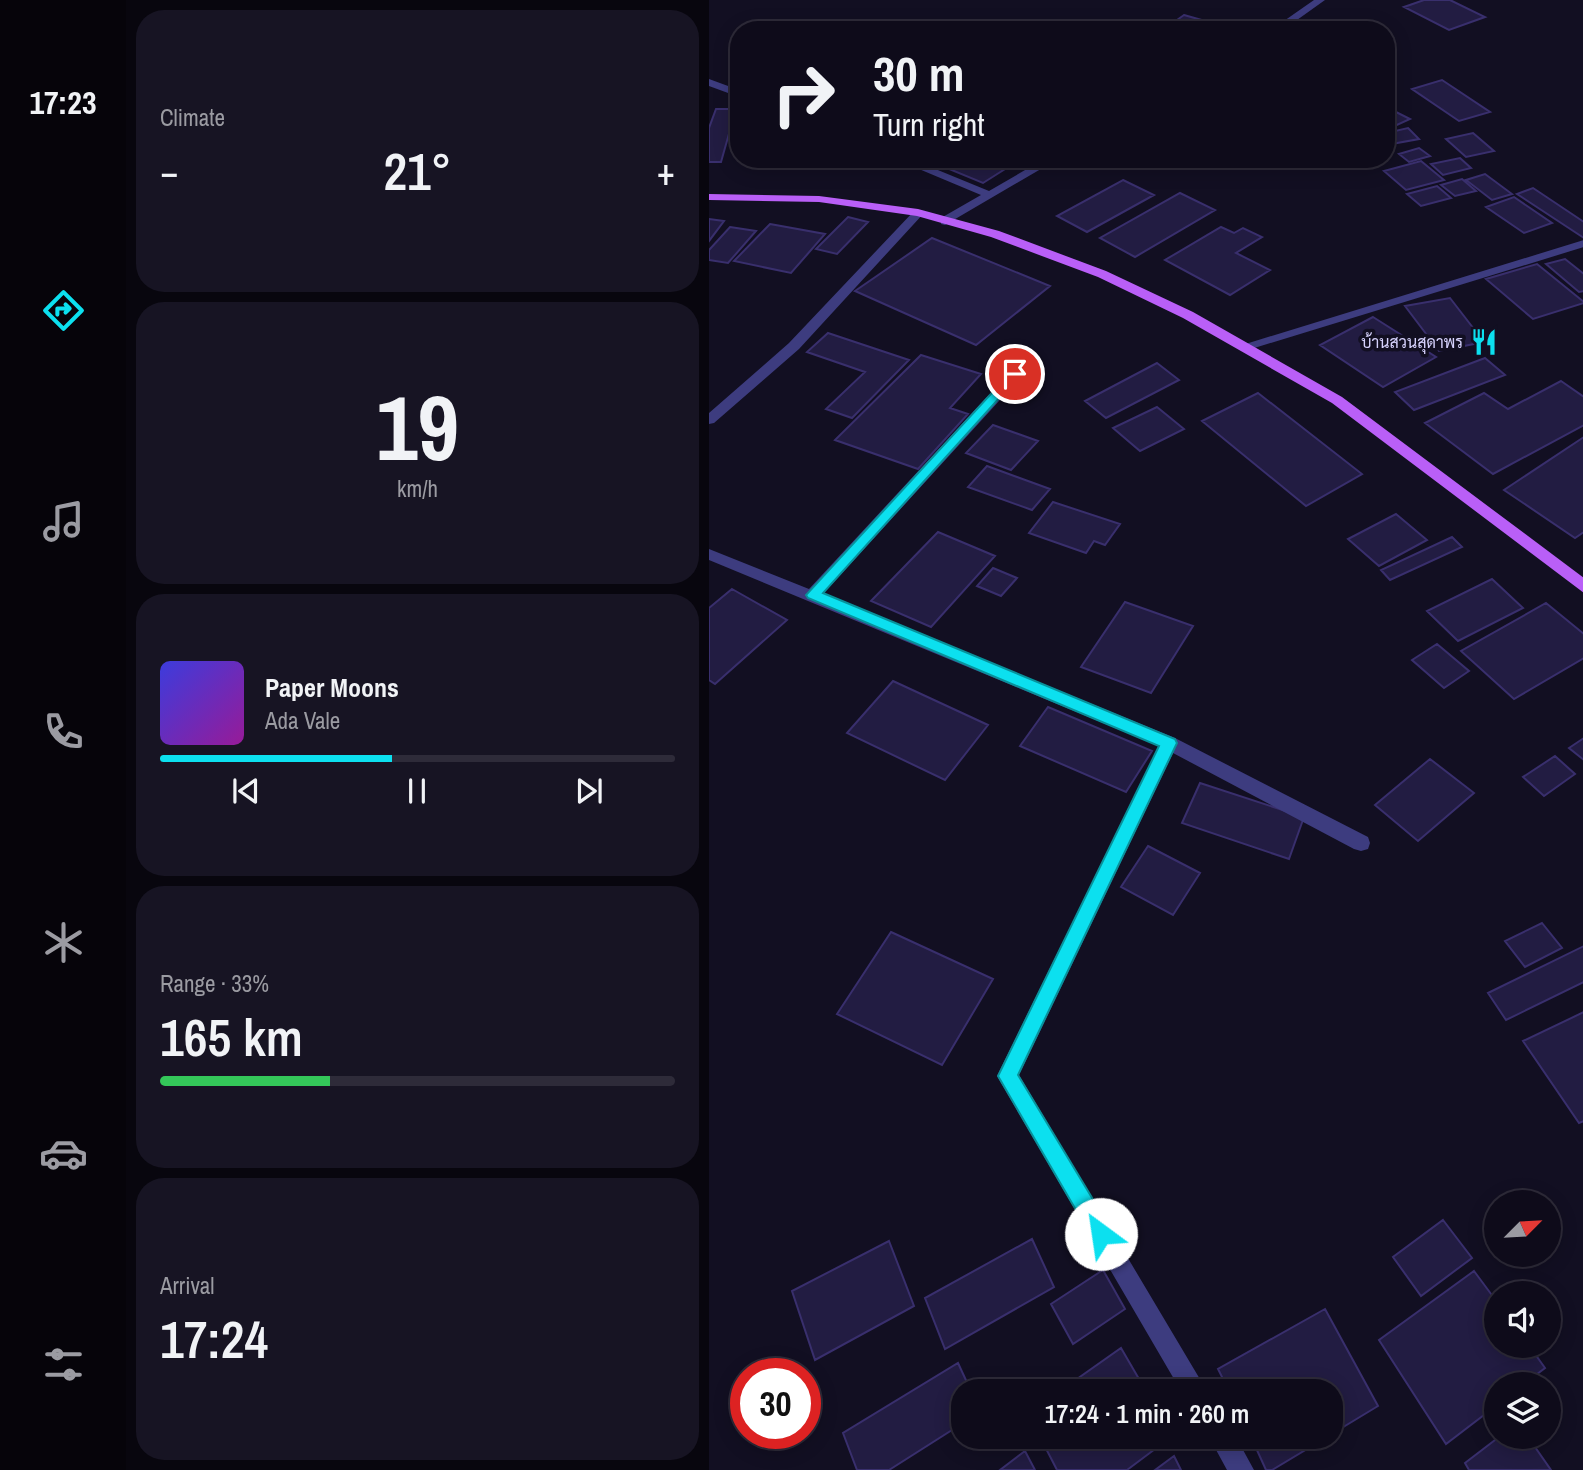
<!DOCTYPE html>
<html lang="en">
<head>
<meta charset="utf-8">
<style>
	body { margin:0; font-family:"Archivo Narrow",Sarabun,sans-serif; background:#171423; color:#f1f3f6; height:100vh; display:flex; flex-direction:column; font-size:26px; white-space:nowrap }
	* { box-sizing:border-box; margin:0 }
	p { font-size:23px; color:#9b9ba2 }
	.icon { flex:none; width:38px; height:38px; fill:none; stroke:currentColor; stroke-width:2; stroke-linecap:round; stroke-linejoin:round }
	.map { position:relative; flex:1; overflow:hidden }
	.panel { display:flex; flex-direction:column; gap:10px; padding:10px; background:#08060e; width:583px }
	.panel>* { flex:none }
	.banner { position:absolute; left:21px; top:21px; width:665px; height:147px; border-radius:28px; box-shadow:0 4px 18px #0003,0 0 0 2px #2e2b39; background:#0e0b1a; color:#f1f3f6; overflow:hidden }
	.needle { width:46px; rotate:66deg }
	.controls { position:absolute; left:775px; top:1190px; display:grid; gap:14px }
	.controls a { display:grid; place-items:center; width:77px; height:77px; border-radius:50%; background:#0e0b1a; box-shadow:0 4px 18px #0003,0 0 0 2px #2e2b39; font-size:35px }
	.speed { position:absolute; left:21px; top:1358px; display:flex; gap:14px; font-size:35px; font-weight:700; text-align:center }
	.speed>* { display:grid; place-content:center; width:91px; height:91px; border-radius:50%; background:#0e0b1a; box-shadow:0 4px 18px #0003,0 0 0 2px #2e2b39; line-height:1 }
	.speed .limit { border:10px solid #d22; background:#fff; color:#111 }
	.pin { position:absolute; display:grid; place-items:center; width:60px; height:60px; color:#fff; margin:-30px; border:4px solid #fff; border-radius:50%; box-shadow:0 2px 7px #0007 }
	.me { position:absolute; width:77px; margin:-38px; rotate:329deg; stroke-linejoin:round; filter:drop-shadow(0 0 5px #0008) }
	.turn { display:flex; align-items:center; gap:24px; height:147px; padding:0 28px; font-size:32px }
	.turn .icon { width:91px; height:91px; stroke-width:2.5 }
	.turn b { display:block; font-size:49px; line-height:60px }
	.big { font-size:52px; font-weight:600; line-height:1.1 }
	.panel .card { flex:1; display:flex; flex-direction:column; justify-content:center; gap:10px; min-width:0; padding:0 24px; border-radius:28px; background:#171423 }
	.panel .dial { align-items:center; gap:0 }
	.dial b { font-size:91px; line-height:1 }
	.song { display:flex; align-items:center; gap:21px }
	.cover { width:84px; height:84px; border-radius:10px; background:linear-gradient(135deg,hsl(240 70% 55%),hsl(300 70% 35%)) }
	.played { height:7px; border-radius:4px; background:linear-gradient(90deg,#0ce0ef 45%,#2e2b39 45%) }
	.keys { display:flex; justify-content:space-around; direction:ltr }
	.heat { display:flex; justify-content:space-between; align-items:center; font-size:38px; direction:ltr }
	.charge { height:10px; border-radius:5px; background:linear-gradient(90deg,#34c759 33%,#2e2b39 0) }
	.trip { position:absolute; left:242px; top:1379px; width:392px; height:70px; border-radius:28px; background:#0e0b1a; box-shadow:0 4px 18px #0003,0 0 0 2px #2e2b39; font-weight:600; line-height:70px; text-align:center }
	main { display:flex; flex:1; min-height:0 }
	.tab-bar { display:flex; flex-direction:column; width:126px; justify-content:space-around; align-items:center; background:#06040a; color:#9b9ba2 }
	.tab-bar .icon { width:49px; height:49px }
	.tab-bar .active { color:#0ce0ef }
	.tab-bar b { font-size:32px; color:#f1f3f6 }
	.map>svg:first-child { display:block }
</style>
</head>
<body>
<main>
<nav class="tab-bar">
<b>17:23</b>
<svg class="icon active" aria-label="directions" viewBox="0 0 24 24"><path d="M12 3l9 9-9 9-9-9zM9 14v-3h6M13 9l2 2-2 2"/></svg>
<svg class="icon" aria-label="music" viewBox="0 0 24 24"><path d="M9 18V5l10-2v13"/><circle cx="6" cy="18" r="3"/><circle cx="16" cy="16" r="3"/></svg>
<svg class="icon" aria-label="phone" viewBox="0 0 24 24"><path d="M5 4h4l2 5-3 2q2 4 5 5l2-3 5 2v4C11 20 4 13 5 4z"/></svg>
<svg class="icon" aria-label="climate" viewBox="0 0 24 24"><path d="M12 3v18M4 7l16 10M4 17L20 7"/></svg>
<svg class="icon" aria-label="car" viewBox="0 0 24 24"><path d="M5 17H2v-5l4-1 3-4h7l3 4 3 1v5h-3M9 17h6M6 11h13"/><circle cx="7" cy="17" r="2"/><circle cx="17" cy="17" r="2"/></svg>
<svg class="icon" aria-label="filters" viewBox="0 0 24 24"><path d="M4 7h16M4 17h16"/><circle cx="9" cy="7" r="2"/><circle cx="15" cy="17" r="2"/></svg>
</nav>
<section class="panel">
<div class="card"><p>Climate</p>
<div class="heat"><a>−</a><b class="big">21°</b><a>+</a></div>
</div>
<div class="card dial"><b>19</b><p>km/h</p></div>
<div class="card">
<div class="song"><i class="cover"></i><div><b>Paper Moons</b><p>Ada Vale</p></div></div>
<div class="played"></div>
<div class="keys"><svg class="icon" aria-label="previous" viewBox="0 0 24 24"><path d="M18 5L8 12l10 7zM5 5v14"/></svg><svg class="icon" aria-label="pause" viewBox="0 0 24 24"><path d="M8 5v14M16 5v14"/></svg><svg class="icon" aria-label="next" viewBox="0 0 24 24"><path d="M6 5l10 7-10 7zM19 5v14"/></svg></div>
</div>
<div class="card"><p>Range · 33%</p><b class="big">165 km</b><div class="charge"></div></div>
<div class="card"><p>Arrival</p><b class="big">17:24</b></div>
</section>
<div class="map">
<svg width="875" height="1470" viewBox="0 0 875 1470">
	<rect width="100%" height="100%" fill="#120f22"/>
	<path fill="#221c42" stroke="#392f6d" stroke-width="2" d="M715,0h26l35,17 -36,13 -45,-23z
		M475,15l53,15h-74z
		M733,80l48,32 -31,9 -47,-32z
		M677,107l24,12 -24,11z
		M7,109h20l-15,53h-12v-34z
		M699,128l11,11 -33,6v-12z
		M764,133l21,18 -28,6 -20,-18z
		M710,148l11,8 -21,6 -10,-8z
		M751,158l11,10 -28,7 -12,-11z
		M64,159h40v1l-36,7z
		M216,159h84l7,3 -33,21z
		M712,161l23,19 -38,10 -22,-19z
		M776,174l27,20 -20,6 -26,-20z
		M753,179l14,12 -21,5 -14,-11z
		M414,180l31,15 -67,37 -30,-16z
		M728,186l14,12 -30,8 -14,-12z
		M824,188l51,34v16l-67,-44z
		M471,193l35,17 -80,47 -35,-19z
		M805,197l38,26 -28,10 -38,-26z
		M139,217l20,5 -31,32 -21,-5z
		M0,219l15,2 -15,20z
		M61,224l55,10 -34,39 -57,-12z
		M21,227l26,4 -28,32 -19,-3v-10z
		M512,227l13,6 9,-5 19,9 -26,16 34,17 -40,25 -65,-35z
		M223,238l118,48 -74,59 -121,-54z
		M856,259l19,15v17l-5,1 -33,-28z
		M828,264l47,38v1l-51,16 -47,-40z
		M741,298l34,44 -45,9 -34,-45z
		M664,317l63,40 -53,30 -63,-42z
		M119,333l81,27 -57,58 -26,-9 39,-37 -58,-20z
		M212,355l60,19 -31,34 18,6 -50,55 -83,-29z
		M776,358l20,17 -91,35 -19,-18z
		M448,363l22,17 -73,38 -21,-17z
		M852,381l23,16v28l-91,49 -68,-51 59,-30 24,16z
		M549,393l104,81 -56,32 -104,-85z
		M448,407l27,22 -44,22 -27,-23z
		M284,425l45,16 -27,29 -45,-17z
		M875,437v95l-9,6 -71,-48z
		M278,466l63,23 -18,21 -64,-23z
		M344,502l67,22 -15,21 -11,-4 -8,12 -57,-20z
		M687,514l31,26 -48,26 -31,-27z
		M229,532l57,24 -64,71 -60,-26z
		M743,537l10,10 -72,33 -9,-10z
		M284,568l24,10 -16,18 -24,-10z
		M783,579l31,29 -65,33 -31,-30z
		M23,589l55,31 -72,64 -6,-4v-72z
		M416,602l68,24 -42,67 -70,-26z
		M837,603l38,31v24l-70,41 -53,-48z
		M728,644l32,27 -25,17 -32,-28z
		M184,681l95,44 -43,55 -98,-47z
		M339,707l104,44 -26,41 -106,-46z
		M875,738v22l-15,-12z
		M846,756l20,18 -31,22 -21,-19z
		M721,759l44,34 -56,48 -43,-36z
		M491,783l104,34 -15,42 -107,-36z
		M439,846l52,27 -27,42 -52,-28z
		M833,923l20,25 -37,19 -20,-26z
		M182,932l102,47 -51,86 -105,-51z
		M875,946v36l-78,38 -18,-27z
		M875,1012v109l-5,2 -56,-82z
		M734,1220l29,38 -51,38 -28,-39z
		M323,1239l22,48 -109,62 -20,-51z
		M180,1241l25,65 -99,54 -23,-69z
		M394,1270l22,39 -52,35 -22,-40z
		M765,1271l23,31v44h48l-10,8 10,14 -21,16h-27v21l-51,39 -67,-104z
		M616,1309l53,97 -48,29v-44h-101l-11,-22z
		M412,1348l25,43h-86z
		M249,1363l13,28h-8v32l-74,47h-32l-14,-37z
		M331,1437h131l-44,33h-70z
		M542,1437h76l-55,33h-6z
		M790,1437h29l23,33h-82l-4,-7z
		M316,1451l10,19h-35z
		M465,1456l7,14h-26z"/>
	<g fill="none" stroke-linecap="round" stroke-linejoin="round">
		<path fill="#3d3c7f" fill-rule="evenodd" d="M605,0h11l-42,30h-12z
			M0,79l30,11v7l-30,-11z
			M186,159h16l78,32 55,-32h14l-113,66 -4,-1v-6l40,-23z
			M205,211l10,2 -125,136 -85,74 -5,1v-11l80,-70z
			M875,240v7l-333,102h-10l-2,-3z
			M306,371l7,4 -2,3 -197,216 352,144 193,99 2,6 -2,6 -7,2 -7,-2 -181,-96 -154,322 188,316h-26l-184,-315 162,-330 -450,-186v-11l100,40 201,-217z
			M500,1437h27l18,33h-27z"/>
		<path fill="#b95ff7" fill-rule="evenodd" d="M0,194l110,2 99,13 81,22 107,40 87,41 149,85 242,181v15l-252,-190 -149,-85 -85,-41 -107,-40 -74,-21 -98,-14 -110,-2z"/>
	</g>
	<path fill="#0ce0ef" stroke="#08929b" stroke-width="2" d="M302,372l10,2 -198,219 352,146 2,4 -159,332 91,151 3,8 -3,7 -8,3 -7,-3 -96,-165 161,-330 -351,-148 -2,-3z"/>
	<defs>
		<symbol id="restaurant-bare" viewBox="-9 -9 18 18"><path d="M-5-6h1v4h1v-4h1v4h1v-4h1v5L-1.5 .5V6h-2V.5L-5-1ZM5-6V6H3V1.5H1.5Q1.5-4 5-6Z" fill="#0ce0ef" stroke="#120f22" stroke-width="2.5" paint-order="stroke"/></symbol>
	</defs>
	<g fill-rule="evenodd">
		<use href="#restaurant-bare" x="756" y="323" width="38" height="38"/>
	</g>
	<g text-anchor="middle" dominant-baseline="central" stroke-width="7" stroke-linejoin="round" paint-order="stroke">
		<g font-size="16" fill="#d6d2fd" stroke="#120f22" text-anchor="end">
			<text x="754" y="342">บ้านสวนสุดาพร</text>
		</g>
	</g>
</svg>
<div class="controls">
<a><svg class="needle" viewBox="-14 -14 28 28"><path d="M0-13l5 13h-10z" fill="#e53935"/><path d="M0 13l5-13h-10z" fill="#9b9ba2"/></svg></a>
<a><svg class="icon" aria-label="sound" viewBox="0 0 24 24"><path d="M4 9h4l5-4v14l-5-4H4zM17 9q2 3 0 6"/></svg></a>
<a><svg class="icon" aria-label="layers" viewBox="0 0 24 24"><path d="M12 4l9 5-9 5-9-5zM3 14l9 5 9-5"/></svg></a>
</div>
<div class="speed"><div class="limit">30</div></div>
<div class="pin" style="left:306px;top:374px;background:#d93025"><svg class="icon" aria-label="arrive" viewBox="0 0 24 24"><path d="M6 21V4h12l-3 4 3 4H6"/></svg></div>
<svg class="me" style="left:392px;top:1234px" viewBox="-20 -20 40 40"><circle r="19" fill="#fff"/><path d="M0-13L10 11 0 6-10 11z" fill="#0ce0ef"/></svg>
<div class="trip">17:24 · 1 min · 260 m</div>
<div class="banner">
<div class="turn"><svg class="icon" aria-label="right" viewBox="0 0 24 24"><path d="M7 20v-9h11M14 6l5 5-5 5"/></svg><div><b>30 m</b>Turn right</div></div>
</div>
</div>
</main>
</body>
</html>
